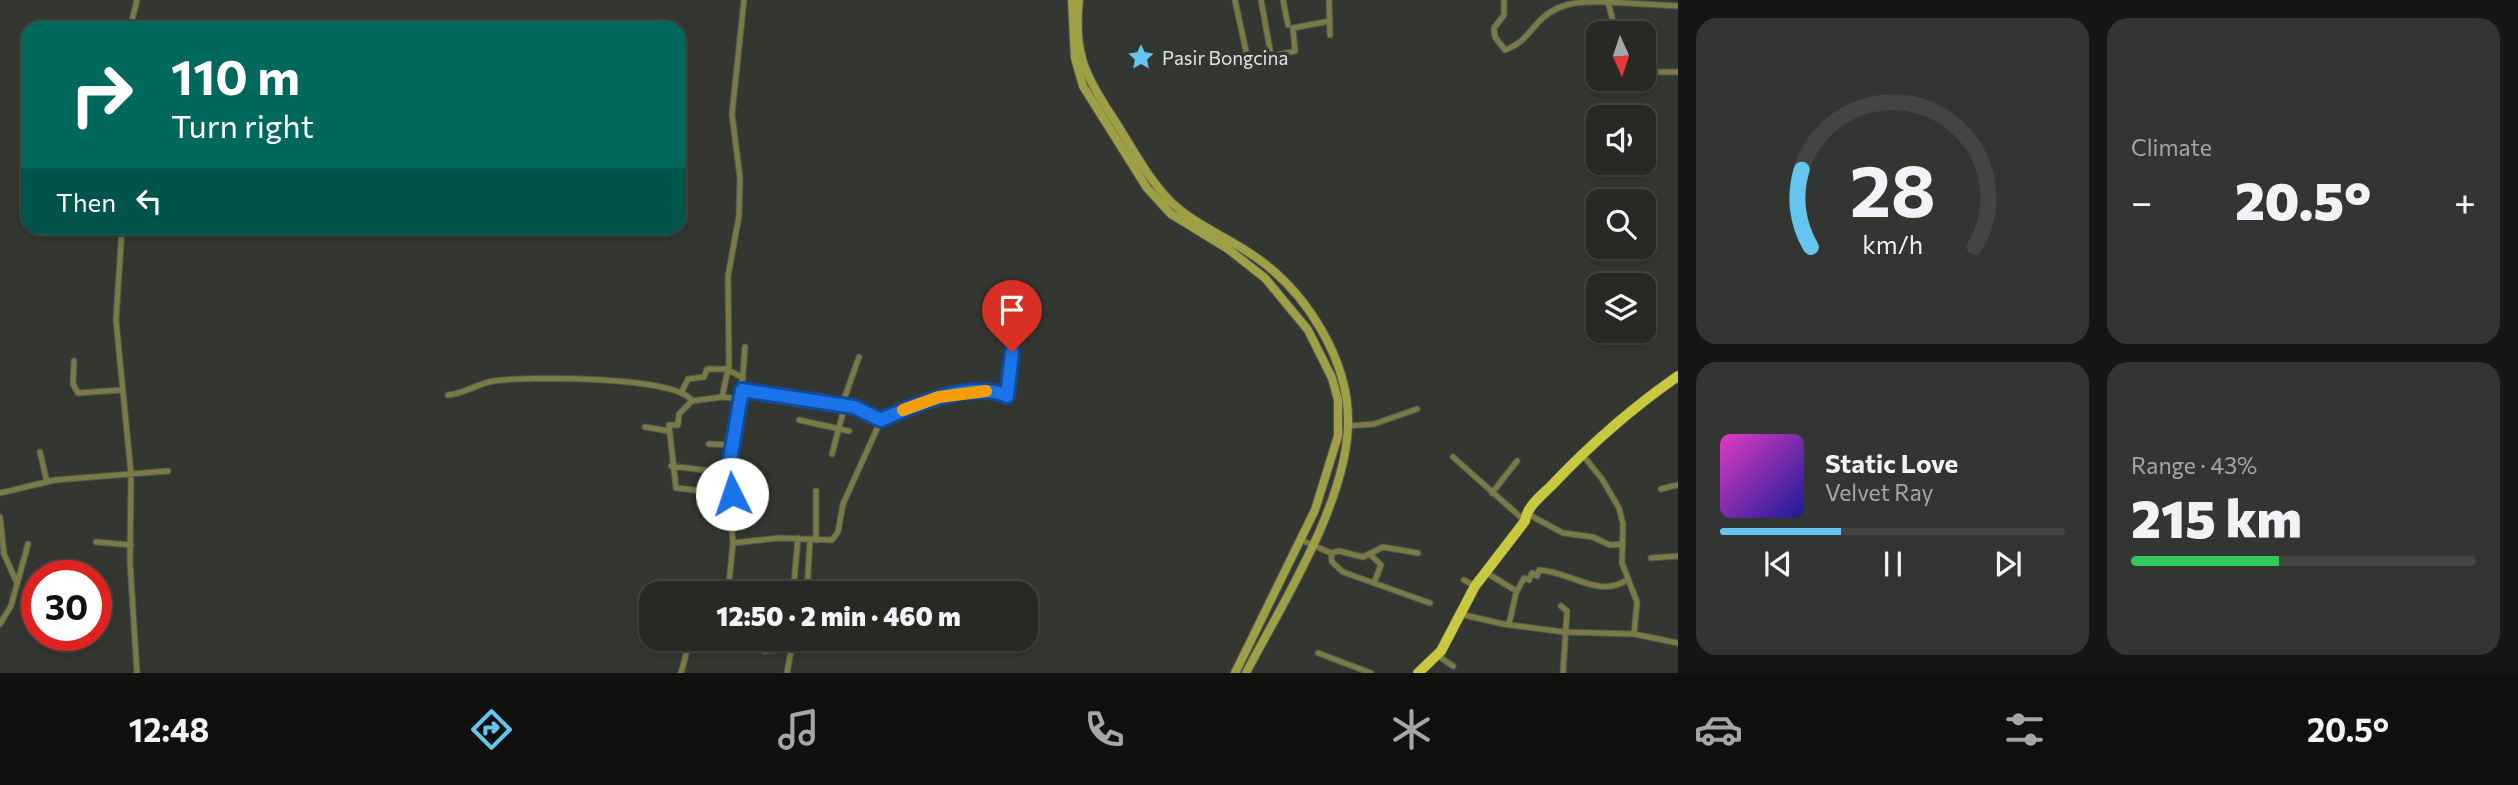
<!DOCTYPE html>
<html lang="en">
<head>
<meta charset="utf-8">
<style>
	body { margin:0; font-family:Commissioner,sans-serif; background:#333532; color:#f1f3f6; height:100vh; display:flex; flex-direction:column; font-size:26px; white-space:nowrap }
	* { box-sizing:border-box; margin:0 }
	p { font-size:23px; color:#a4a6a7 }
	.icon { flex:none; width:38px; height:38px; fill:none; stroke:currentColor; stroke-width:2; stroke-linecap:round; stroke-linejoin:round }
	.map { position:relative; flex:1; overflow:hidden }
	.drawer { display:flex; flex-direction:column; gap:18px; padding:18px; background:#151714; width:840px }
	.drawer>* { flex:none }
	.guide { position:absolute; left:21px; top:21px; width:665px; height:214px; border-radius:21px; box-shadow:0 4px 10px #0003,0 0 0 2px #434542; background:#00695c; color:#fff; overflow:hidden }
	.needle { width:46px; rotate:177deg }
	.tools { position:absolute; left:1586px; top:21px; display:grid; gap:14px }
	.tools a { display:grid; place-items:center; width:70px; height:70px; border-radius:14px; background:#272925; box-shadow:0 4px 10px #0003,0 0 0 2px #434542; font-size:35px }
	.speed { position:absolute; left:21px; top:560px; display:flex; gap:14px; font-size:35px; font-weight:700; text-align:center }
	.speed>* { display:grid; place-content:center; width:91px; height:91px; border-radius:50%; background:#272925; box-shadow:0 4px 10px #0003,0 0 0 2px #434542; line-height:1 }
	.speed .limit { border:10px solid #d22; background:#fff; color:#111 }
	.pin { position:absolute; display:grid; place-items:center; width:60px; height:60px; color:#fff; margin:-72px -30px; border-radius:50% 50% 50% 0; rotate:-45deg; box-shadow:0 0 7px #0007 }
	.pin .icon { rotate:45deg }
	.me { position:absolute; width:77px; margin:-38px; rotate:356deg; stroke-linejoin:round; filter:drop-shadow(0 0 5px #0008) }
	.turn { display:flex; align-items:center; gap:24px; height:147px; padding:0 35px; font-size:32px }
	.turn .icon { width:91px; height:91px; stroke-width:2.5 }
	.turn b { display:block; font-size:49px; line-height:60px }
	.then { display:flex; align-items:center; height:66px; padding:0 35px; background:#0003; gap:14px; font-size:26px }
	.big { font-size:52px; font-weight:800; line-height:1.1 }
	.drawer .card { flex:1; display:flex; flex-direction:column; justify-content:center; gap:10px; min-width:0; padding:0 24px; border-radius:21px; background:#333532 }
	.drawer .dial { align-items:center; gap:0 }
	.dial svg { height:182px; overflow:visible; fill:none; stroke:#434542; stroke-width:7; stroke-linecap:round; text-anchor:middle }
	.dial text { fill:#f1f3f6; stroke:none }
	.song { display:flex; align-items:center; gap:21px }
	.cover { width:84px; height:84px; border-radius:10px; background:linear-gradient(135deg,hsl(310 70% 55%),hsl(240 70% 35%)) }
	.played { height:7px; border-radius:4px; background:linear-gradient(90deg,#64c5ee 35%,#434542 35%) }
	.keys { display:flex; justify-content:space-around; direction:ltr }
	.heat { display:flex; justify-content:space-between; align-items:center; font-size:38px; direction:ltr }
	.charge { height:10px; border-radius:5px; background:linear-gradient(90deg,#34c759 43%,#434542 0) }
	.drawer .tiles { flex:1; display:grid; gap:18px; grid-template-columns:repeat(2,1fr) }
	.trip { position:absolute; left:639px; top:581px; width:399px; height:70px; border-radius:21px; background:#272925; box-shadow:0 4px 10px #0003,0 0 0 2px #434542; font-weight:800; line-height:70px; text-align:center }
	.tabs { display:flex; height:112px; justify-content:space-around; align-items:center; background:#10100f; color:#a4a6a7 }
	.tabs .icon { width:49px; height:49px }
	.tabs .active { color:#64c5ee }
	.tabs b { font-size:32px; color:#f1f3f6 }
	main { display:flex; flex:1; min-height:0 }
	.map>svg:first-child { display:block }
</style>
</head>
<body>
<main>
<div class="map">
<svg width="1678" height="673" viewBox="0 0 1678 673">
	<rect width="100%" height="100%" fill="#343731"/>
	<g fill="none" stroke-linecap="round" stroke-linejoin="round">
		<defs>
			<path id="minor" d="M1235,0l12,56 5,4 43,-9 -2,-23 37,-7
				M1261,0l10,55
				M1283,0l5,25
				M1329,0l1,35
				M1504,0v15l-10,13 1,9 10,13c15,-6 19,-11 29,-23 20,-25 44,-26 74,-25l8,31
				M1608,2l70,4
				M130,28l7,-28
				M1643,66l16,6h19
				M122,228l-6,92 15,154 -1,88 7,111
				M74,361l-1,23 5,9 43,-3
				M742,390l112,17 27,13
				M682,391l6,-12 16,-2 3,-8h20l16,9
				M448,395c16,-1 30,-12 46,-14 31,-5 184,-5 198,20l-13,13 -1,11h-9l7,63 56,6
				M722,397l7,-32 -1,-89 11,-60 1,-38 -8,-64 12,-114
				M692,401l30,-4 19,2
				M842,405l17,-48
				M799,420l50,11
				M1348,426l26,-2 43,-15
				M645,427l24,4
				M709,444l24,1
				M40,452l7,30
				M1581,453l21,26 17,29 4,16 -1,39 15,39 -3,32
				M832,454l13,-49
				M1453,457l72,64
				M671,466l57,7
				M1661,489l17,-4
				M0,493l55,-13 113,-9
				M1492,493l25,-32
				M1526,513l37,20 30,4 17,8 13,-1
				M0,517l4,37 13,29
				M816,540v-49
				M1301,540l30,13 1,9 11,10 87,31
				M96,542l35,3
				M733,543l46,-5 53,2 6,-8 5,-28 38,-84c33,-15 91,-40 126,-24l5,-44
				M1331,553l8,-2 24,6 20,-10 35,6
				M1371,555l10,10 -7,18
				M1651,558l27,-2
				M1487,573l26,16
				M1464,580l11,6
				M728,593l5,-50 -5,-70 13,-74 4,-52
				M793,593l5,-55
				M807,593l3,-54
				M1561,606l6,5 -4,62
				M1460,614l43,10 61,8 70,2 44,9
				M0,624l11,-18 17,-62
				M1509,624l7,-31 8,-15 5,2 3,-7 5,3 2,-6c30,1 60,29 88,10
				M712,639l1,2
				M764,651l27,-2
				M1318,653l53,20
				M1437,655l16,11
				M681,673l7,-26 9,-8
				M787,673l6,-34"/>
			<path id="secondary" d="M1072,0l3,58 8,28 64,102 24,26 57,35 37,29 43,52 24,48 6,22v36l-23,74 -80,163
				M1079,0c-6,52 6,76 34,118 19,29 33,58 57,83 23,23 57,36 84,55 52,35 96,105 94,169 -2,79 -66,179 -102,248"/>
			<path id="trunk" d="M1418,673l23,-22 34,-65 50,-65c2,-16 19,-27 29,-38 39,-41 78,-75 124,-107"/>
		</defs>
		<use href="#minor" stroke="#535650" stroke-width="7"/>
		<use href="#secondary" stroke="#535650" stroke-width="10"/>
		<use href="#trunk" stroke="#535650" stroke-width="11"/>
		<use href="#minor" stroke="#797a44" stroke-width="5"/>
		<use href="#secondary" stroke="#9f9f46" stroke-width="8"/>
		<use href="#trunk" stroke="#c9c940" stroke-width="10"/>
	</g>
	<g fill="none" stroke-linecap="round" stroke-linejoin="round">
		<defs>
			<path id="route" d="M732,494l-2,-34 12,-70 112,17 27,13c33,-15 91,-40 126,-24l5,-44"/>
		</defs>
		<use href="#route" stroke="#114b97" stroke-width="18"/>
		<use href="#route" stroke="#1a73e8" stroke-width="12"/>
		<path stroke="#f59e0b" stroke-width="12" d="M903,410l36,-13 47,-6"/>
	</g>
	<defs>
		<symbol id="sight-bare" viewBox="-9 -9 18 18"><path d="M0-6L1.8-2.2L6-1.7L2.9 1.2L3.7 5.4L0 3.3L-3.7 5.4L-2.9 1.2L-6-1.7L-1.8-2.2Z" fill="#64c5ee" stroke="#343731" stroke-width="2.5" paint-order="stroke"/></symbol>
	</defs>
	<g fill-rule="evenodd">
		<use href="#sight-bare" x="1122" y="38" width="38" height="38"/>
	</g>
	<g text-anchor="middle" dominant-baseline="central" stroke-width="7" stroke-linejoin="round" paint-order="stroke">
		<g font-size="19" fill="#e0e2de" stroke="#343731" text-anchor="start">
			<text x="1162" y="57">Pasir Bongcina</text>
		</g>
	</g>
</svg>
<div class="tools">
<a><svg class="needle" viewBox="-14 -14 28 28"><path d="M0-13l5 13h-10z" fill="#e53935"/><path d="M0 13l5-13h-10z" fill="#a4a6a7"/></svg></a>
<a><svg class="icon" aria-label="sound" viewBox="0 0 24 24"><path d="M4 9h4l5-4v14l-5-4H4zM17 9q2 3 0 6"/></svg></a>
<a><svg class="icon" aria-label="search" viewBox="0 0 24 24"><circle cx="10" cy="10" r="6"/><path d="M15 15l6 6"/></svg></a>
<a><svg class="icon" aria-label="layers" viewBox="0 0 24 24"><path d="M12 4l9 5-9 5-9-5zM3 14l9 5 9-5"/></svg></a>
</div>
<div class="speed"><div class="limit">30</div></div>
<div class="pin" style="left:1012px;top:352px;background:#d93025"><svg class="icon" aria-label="arrive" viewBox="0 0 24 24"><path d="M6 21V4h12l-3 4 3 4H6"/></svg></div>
<svg class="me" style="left:732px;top:494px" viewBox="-20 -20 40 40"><circle r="19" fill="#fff"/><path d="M0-13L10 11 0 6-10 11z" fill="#1a73e8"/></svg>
<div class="trip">12:50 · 2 min · 460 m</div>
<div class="guide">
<div class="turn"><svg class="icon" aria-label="right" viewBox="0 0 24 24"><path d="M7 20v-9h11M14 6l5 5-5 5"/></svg><div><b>110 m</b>Turn right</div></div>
<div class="then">Then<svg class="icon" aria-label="left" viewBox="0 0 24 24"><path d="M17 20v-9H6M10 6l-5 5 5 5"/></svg></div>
</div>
</div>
<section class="drawer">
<div class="tiles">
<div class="card dial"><svg viewBox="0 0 100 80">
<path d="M14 69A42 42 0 1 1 86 69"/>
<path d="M14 69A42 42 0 0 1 10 35" stroke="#64c5ee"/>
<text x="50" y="56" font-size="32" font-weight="700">28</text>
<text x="50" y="72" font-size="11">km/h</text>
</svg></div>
<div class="card"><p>Climate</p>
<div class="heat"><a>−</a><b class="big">20.5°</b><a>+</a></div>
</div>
<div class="card">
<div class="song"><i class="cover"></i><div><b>Static Love</b><p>Velvet Ray</p></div></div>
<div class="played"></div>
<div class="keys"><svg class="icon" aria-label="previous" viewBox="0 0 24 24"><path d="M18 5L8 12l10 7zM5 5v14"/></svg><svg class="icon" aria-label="pause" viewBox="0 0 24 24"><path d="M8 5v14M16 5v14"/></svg><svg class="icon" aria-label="next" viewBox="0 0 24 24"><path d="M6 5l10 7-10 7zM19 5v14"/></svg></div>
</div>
<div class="card"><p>Range · 43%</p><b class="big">215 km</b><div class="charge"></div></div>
</div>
</section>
</main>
<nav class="tabs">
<b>12:48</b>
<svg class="icon active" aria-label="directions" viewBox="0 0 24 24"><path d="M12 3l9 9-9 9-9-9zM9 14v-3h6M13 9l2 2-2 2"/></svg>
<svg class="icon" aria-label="music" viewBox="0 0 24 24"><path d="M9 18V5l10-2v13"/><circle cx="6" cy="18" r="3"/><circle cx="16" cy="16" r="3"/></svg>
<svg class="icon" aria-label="phone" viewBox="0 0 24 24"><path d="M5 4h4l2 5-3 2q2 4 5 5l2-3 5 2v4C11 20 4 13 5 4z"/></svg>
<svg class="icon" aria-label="climate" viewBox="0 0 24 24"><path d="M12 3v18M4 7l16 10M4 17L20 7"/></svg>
<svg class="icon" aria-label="car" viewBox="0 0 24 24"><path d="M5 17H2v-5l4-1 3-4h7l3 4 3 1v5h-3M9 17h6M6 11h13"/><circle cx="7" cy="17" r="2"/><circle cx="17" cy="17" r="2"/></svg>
<svg class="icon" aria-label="filters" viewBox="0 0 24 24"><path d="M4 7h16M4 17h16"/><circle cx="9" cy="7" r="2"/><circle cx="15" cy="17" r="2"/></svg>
<b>20.5°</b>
</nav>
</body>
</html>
